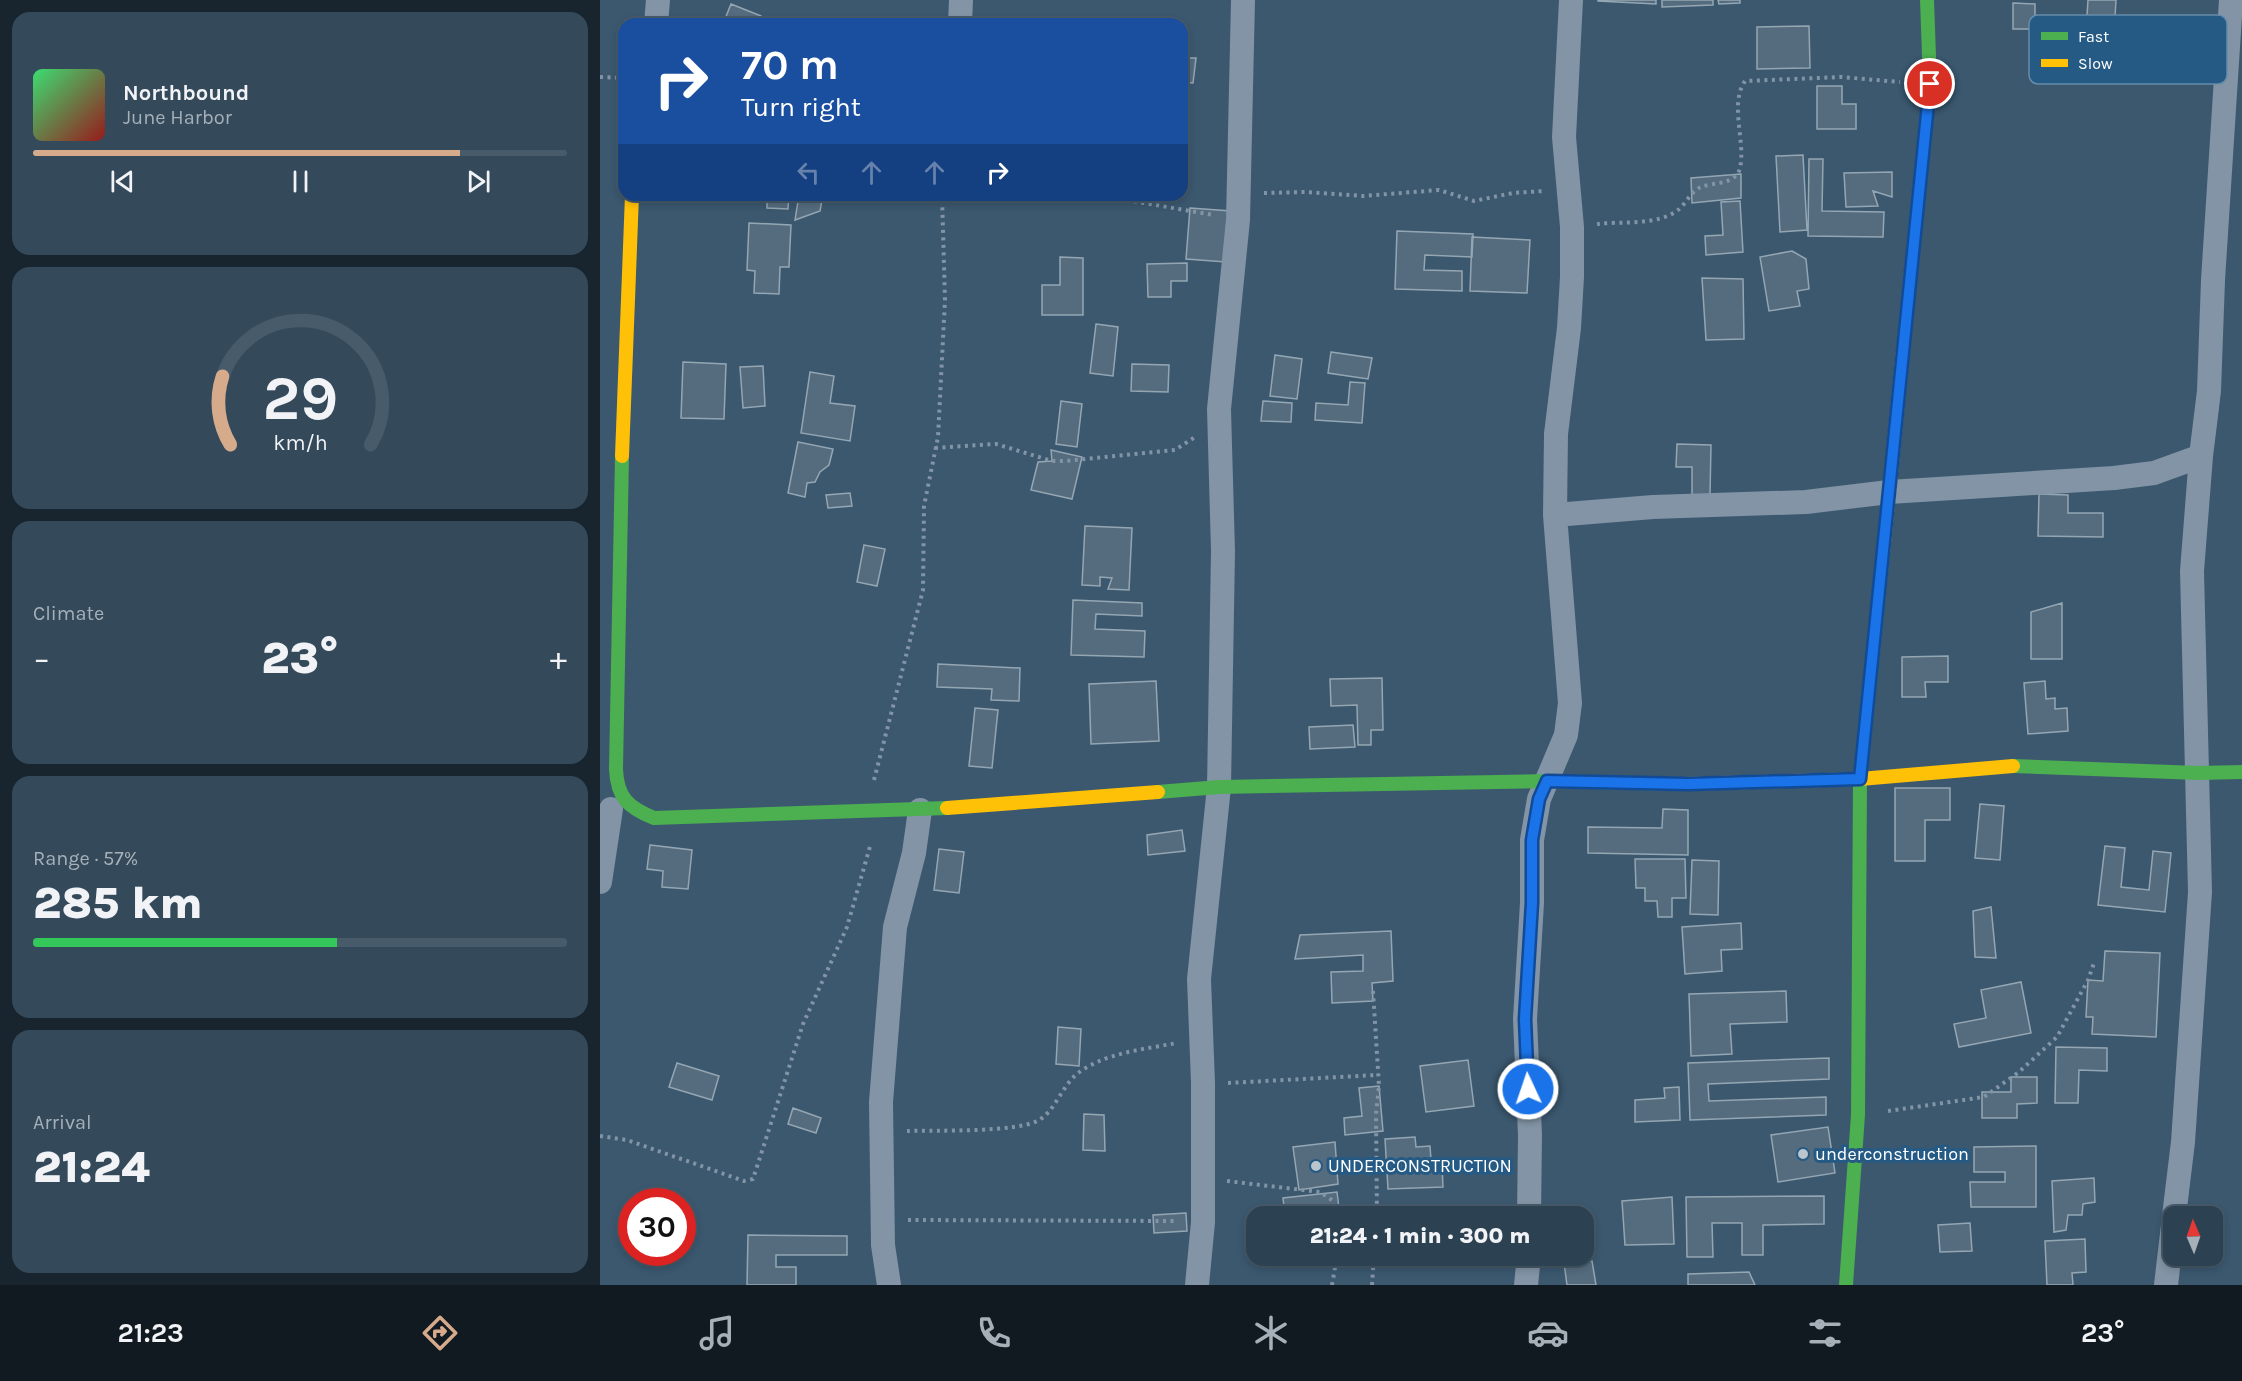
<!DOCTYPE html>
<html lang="en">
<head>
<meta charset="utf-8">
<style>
	body { margin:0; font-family:Karla,sans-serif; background:#34495a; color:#f1f3f6; height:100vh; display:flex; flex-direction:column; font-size:22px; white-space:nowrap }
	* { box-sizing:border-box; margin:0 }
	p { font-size:20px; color:#a6b0b8 }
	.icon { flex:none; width:33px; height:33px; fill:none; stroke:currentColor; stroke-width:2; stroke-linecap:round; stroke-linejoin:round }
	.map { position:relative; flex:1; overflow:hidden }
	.drawer { display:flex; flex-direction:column; gap:12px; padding:12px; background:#18242e; width:600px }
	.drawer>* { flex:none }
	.top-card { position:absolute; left:18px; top:18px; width:570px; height:183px; border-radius:18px; box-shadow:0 3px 9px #0003,0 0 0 2px #485b6a; background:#1a4fa0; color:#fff; overflow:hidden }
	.needle { width:39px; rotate:358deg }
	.controls { position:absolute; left:1563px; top:1206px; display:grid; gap:12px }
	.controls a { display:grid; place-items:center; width:60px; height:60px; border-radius:12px; background:#2c4253; box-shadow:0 3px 9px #0003,0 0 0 2px #485b6a; font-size:30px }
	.speed { position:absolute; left:18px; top:1188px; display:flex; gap:12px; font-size:30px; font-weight:700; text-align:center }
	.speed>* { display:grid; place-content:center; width:78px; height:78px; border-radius:50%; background:#2c4253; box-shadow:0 3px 9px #0003,0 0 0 2px #485b6a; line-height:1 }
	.speed .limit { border:9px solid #d22; background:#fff; color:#111 }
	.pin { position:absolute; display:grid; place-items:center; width:51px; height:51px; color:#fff; margin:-26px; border:3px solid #fff; border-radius:50%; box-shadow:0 2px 6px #0007 }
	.me { position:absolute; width:66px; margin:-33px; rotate:357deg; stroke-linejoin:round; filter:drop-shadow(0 0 4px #0008) }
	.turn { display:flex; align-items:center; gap:21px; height:126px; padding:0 24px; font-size:27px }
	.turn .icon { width:78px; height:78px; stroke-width:2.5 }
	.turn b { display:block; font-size:42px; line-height:51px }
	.lanes { display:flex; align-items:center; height:57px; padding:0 24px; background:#0003; justify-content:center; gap:30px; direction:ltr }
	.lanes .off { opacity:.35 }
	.big { font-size:45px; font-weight:800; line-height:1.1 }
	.drawer .tile { flex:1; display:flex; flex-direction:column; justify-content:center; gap:9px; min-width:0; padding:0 21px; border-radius:18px; background:#34495a }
	.drawer .dial { align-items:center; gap:0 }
	.dial svg { height:156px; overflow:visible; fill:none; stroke:#485b6a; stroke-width:7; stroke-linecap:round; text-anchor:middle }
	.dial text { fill:#f1f3f6; stroke:none }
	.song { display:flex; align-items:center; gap:18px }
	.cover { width:72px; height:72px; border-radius:9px; background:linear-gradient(135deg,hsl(140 70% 55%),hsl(0 70% 35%)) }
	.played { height:6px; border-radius:3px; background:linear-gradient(90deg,#d6ab8b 80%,#485b6a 80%) }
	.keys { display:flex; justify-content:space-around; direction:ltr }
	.heat { display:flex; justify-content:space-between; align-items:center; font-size:33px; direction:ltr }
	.charge { height:9px; border-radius:4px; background:linear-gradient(90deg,#34c759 57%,#485b6a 0) }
	.trip { position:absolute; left:646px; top:1206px; width:348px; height:60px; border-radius:18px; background:#2c4253; box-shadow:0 3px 9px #0003,0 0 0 2px #485b6a; font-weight:800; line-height:60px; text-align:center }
	.dock { display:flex; height:96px; justify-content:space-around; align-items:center; background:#121a21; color:#a6b0b8 }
	.dock .icon { width:42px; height:42px }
	.dock .current { color:#d6ab8b }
	.dock b { font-size:27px; color:#f1f3f6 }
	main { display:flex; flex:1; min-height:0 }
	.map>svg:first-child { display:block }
</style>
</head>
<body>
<main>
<section class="drawer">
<div class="tile">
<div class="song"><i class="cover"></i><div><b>Northbound</b><p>June Harbor</p></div></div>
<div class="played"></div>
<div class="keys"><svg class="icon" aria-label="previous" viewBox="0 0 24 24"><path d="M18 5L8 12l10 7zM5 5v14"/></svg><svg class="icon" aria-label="pause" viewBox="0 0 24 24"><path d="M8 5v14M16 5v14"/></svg><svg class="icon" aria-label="next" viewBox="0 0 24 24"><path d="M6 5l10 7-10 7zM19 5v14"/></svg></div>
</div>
<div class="tile dial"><svg viewBox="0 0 100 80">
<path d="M14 69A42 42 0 1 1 86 69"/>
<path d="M14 69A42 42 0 0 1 10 34" stroke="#d6ab8b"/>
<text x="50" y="56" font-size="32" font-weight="700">29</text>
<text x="50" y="72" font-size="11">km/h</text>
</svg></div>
<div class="tile"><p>Climate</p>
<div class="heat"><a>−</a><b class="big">23°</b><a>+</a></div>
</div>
<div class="tile"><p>Range · 57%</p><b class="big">285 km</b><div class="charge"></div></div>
<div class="tile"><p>Arrival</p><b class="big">21:24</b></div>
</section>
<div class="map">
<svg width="1642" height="1285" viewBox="0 0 1642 1285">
	<rect width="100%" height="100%" fill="#3b586f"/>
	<path fill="#556c7e" stroke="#95a6b3" stroke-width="1.5" d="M998,0h58v4l-58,-3z
		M1062,0h51v5l-51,2z
		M1118,0h22v3l-21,1z
		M1488,0h28l-1,17 28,2 -2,27 -35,-1v-13l-20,-1z
		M1413,3l22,1v25h-22z
		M131,4l30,12 -3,8h-35z
		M119,20l1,4h-44v-2z
		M1209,26l1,42 -53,1v-42z
		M582,58h14l-3,25 -11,-1z
		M1217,86h25v18h14v25h-39z
		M1203,155l4,75 -27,2 -4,-76z
		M1209,159h14l-1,52 62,1 -1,25 -75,-1z
		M1292,172v25l-19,-6 5,15 -32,1 -2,-34z
		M1141,174v24l-49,5 -1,-25z
		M167,195h22l-1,14 -21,-1z
		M199,195h24l-3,16 -25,9z
		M1140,201l3,51 -37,3 -1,-19 18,-1 -2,-33z
		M590,208l41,3 -5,51 -40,-3z
		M149,223l42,2 -2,42h-9l-1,27 -25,-1 1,-22 -8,-1z
		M797,231l76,3 -1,23 -47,-2 -1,15 38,1v20l-67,-2z
		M872,237l58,3 -3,53 -57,-2z
		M1192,251l14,8 3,30 -12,2 3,15 -31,5 -9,-54z
		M460,257l23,1v57h-41v-30h18z
		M587,263v18h-16v16h-23l-1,-33z
		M1102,278l41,1 1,60 -38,1z
		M496,324l22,3 -5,49 -23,-3z
		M731,352l41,6 -4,21 -40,-6z
		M675,355l27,4 -5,40 -27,-3z
		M83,362l43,2 -2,55 -43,-1z
		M532,364l37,1 -1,27 -37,-1z
		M163,366l2,40 -22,2 -3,-41z
		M210,372l24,4 -4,27 25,3 -5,35 -49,-8z
		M750,382l15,1 -3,40 -47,-3 1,-17 32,2z
		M461,401l21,3 -5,43 -21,-3z
		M663,401l29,2 -1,19 -30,-1z
		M198,442l35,7 -4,16 -9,7 -5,10 -8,1 -2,14 -17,-4z
		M1077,444l34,1 -1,50h-18v-28h-16z
		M451,450l31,7 -10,42 -41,-9 7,-28 14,-1z
		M250,493l2,13 -24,2 -2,-13z
		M1439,494l29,1v18h35v24l-65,-1z
		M485,526l47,2 -3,62 -21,-1 4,-11 -12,-1v9l-18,-1z
		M264,545l21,4 -8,37 -20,-4z
		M473,600l69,3v13l-46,-2 -1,15 50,2 -1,26 -73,-2z
		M1462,603v56h-31v-47z
		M1348,656v26h-23l1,15h-24v-40z
		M338,664l82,4 -1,33 -28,-1 1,-11 -55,-2z
		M782,678l1,52h-12v15h-13l-1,-40 -26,1 -1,-27z
		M556,681l3,60 -68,3 -2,-60z
		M1445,681l1,18 9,-1v11l12,-1 1,23 -40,3 -4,-51z
		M375,708l23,2 -6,58 -23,-2z
		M753,725l2,22 -45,2 -1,-22z
		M1295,788h55v32h-25v41h-30z
		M1380,804l24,2 -4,54 -25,-2z
		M1063,809l25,1v45l-100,-2v-26l74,1z
		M582,830l3,21 -37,4 -1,-20z
		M50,845l42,5 -4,39 -26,-2 1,-16 -16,-2z
		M1505,846l20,2 -4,39 28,3 4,-39 18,2 -6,59 -67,-7z
		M339,849l25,3 -5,41 -25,-3z
		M1035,859h50l1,39h-14v19h-14l-1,-16h-12v-13h-9z
		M1092,860l27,1 -1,54 -28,-1z
		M1391,907l5,51 -21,-1 -2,-46z
		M1141,923l1,26 -21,1 1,21 -37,3 -3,-47z
		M791,931l2,50 -21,2 1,18 -41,2 -1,-31 32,-1v-16l-68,4 5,-24z
		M1505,951l55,2 -4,84 -64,-3 1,-17h-7l2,-37 15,1z
		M1421,982l10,51 -72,14 -5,-23 32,-6 -5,-28z
		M1186,991l1,31 -57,2 2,30 -41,2 -2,-62z
		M458,1027l23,2 -2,37 -23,-2z
		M1456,1047l51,1v23l-28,-1 -1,33h-23z
		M1229,1058v21l-121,5 1,17 117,-4v18l-136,5 -2,-57z
		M868,1060l6,46 -48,6 -6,-46z
		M77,1063l42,13 -7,24 -43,-13z
		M1411,1077h26v26l-20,1v14h-35v-26h29z
		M779,1086l4,45 -38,4 -1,-17 18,-2 -3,-28z
		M1079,1087l1,33 -45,2v-22l30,-2 -1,-10z
		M193,1108l28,10 -5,15 -28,-9z
		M484,1114l20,1 1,36 -22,-1z
		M1228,1127l7,46 -57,9 -7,-47z
		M815,1137l1,10 14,-1 1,14 11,5 1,22 -55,2 -3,-50z
		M735,1142l3,42 -39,6 -6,-43z
		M1436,1146v61h-65l-1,-25h35v-10h-31v-25z
		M1494,1178l1,24 -12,2 -1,11h-14l-2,15 -12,2 -2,-51z
		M737,1192l3,24h-55l-2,-18z
		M1224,1196v28l-61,1v30h-21v-32h-30l1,34h-26l-1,-60z
		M1072,1197l2,47 -49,1 -3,-44z
		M586,1213l1,18 -33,2 -1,-18z
		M1370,1223l2,28 -32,1 -2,-27z
		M148,1235l99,1v19h-71v12h20v18h-49z
		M1485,1239l1,33 -14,1 1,12h-26l-2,-44z
		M714,1256h30v5l-29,3z
		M992,1261l4,24h-29l-3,-22z
		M1149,1272l6,13h-67v-11z"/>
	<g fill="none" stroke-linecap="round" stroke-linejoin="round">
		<path stroke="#8294a5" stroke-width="4" stroke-dasharray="3 4.5" stroke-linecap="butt" d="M0,77l24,1
			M664,193l42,-1 57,4 76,-6 35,11 39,-8 31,-2
			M497,195l117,20
			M997,224c25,-3 60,2 81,-14 8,-6 13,-19 23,-23 13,-5 35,-2 39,-19 6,-26 -11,-64 5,-87l96,-4 59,5
			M335,448l61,-4 56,17h14l109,-11 20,-13
			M274,780l49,-190 1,-84 14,-69 7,-137 -3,-105
			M773,991l6,95 -3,28 1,102
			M628,1083l149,-8
			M1288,1111l96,-14 35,-25 38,-35 31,-57 6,-17
			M307,1131c28,-1 110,2 132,-11 16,-9 23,-34 38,-46 26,-21 68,-25 100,-31
			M0,1136l27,4 117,41 9,-2 50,-155 44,-97 24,-84
			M627,1181l93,11 12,8 3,16
			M308,1220l269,1
			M732,1285l5,-29
			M772,1285l2,-29"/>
		<path stroke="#8294a5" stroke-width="24" d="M56,24l2,-24
			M360,24l1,-24
			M955,515l98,-8 153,-5 83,-10 225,-14 40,-5 47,-17
			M0,882l11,-73
			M929,1216l1,-81 -5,-116 7,-116v-63l7,-41 27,-64 4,-32 -15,-188 1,-81 13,-106 3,-51v-50l-8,-90 7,-137
			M1574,1216l9,-74 17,-250 -8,-321 9,-115 8,-65 4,-111 18,-280
			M289,1285l-6,-40 -2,-143 14,-175 19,-74 6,-43
			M597,1285l6,-63v-139l-4,-104 20,-192 4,-236 -4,-142 19,-189 5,-220
			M926,1285l3,-29
			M1566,1285l8,-68"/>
		<path stroke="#4caf50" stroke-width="14" d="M1303,351l27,-267 -3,-84
			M22,456l-6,313c1,29 13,39 38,49l293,-10
			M1413,766l185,7 44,-1
			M558,792l61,-5 328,-6 134,3
			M1246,1285l12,-170 2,-336 23,-226"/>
		<path stroke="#ffc107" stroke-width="14" d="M22,456l10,-261
			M1283,553l20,-202
			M1081,784l179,-5 153,-13
			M347,808l211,-16"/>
	</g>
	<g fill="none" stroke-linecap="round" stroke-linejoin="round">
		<defs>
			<path id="route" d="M928,1089l-3,-70 7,-116v-63l7,-41 8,-18 141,3 172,-5 70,-695"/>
		</defs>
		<use href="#route" stroke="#114b97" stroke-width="15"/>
		<use href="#route" stroke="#1a73e8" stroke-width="10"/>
	</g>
	<g fill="#bac5cd" stroke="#255a85" stroke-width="2">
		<circle cx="1203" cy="1154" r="6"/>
		<circle cx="716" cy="1166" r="6"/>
	</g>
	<g text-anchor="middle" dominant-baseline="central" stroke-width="6" stroke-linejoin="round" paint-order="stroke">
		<g font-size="18" fill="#fff" stroke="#255a85" text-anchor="start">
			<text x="1215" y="1154">underconstruction</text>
			<text x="728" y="1166">UNDERCONSTRUCTION</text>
		</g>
	</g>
	<rect x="1429" y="15" width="198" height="69" rx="9" fill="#255a85" stroke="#668caa" stroke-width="1.5"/>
	<rect x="1441" y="32" width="27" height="8" fill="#4caf50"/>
	<rect x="1441" y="59" width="27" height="8" fill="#ffc107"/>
	<g font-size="16" fill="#fff">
		<text x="1478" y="42">Fast</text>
		<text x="1478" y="69">Slow</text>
	</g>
</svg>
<div class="controls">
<a><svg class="needle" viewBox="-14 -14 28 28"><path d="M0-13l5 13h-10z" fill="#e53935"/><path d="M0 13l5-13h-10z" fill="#a6b0b8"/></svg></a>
</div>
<div class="speed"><div class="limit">30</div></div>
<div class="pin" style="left:1330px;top:84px;background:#d93025"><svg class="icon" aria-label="arrive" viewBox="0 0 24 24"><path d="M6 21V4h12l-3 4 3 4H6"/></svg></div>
<svg class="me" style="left:928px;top:1089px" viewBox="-20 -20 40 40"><circle r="17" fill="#1a73e8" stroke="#fff" stroke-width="3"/><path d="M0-11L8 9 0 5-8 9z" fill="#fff"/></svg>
<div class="trip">21:24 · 1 min · 300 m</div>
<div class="top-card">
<div class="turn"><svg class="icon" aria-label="right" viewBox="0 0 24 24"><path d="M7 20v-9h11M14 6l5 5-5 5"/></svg><div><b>70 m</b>Turn right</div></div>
<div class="lanes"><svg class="icon off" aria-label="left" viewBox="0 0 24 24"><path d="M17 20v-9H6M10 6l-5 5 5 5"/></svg><svg class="icon off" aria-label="ahead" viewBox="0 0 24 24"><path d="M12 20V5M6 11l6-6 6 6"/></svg><svg class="icon off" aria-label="ahead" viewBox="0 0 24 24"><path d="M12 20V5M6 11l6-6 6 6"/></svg><svg class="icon" aria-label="right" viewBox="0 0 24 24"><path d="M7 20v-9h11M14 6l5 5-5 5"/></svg></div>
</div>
</div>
</main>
<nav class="dock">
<b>21:23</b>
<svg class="icon current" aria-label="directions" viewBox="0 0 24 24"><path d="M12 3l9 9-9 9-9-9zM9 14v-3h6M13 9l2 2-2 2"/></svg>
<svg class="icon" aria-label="music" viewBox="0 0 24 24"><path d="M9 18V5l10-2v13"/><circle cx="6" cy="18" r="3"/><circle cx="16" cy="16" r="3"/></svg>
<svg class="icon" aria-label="phone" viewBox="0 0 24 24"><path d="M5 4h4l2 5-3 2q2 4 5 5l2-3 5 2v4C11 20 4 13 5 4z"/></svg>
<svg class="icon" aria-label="climate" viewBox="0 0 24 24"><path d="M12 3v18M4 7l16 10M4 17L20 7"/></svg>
<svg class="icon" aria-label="car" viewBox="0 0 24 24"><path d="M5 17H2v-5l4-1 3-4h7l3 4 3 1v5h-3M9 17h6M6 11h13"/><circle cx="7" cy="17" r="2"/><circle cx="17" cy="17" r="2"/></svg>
<svg class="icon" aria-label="filters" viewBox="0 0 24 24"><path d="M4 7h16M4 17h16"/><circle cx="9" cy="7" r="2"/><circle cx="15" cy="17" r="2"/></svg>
<b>23°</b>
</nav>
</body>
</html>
